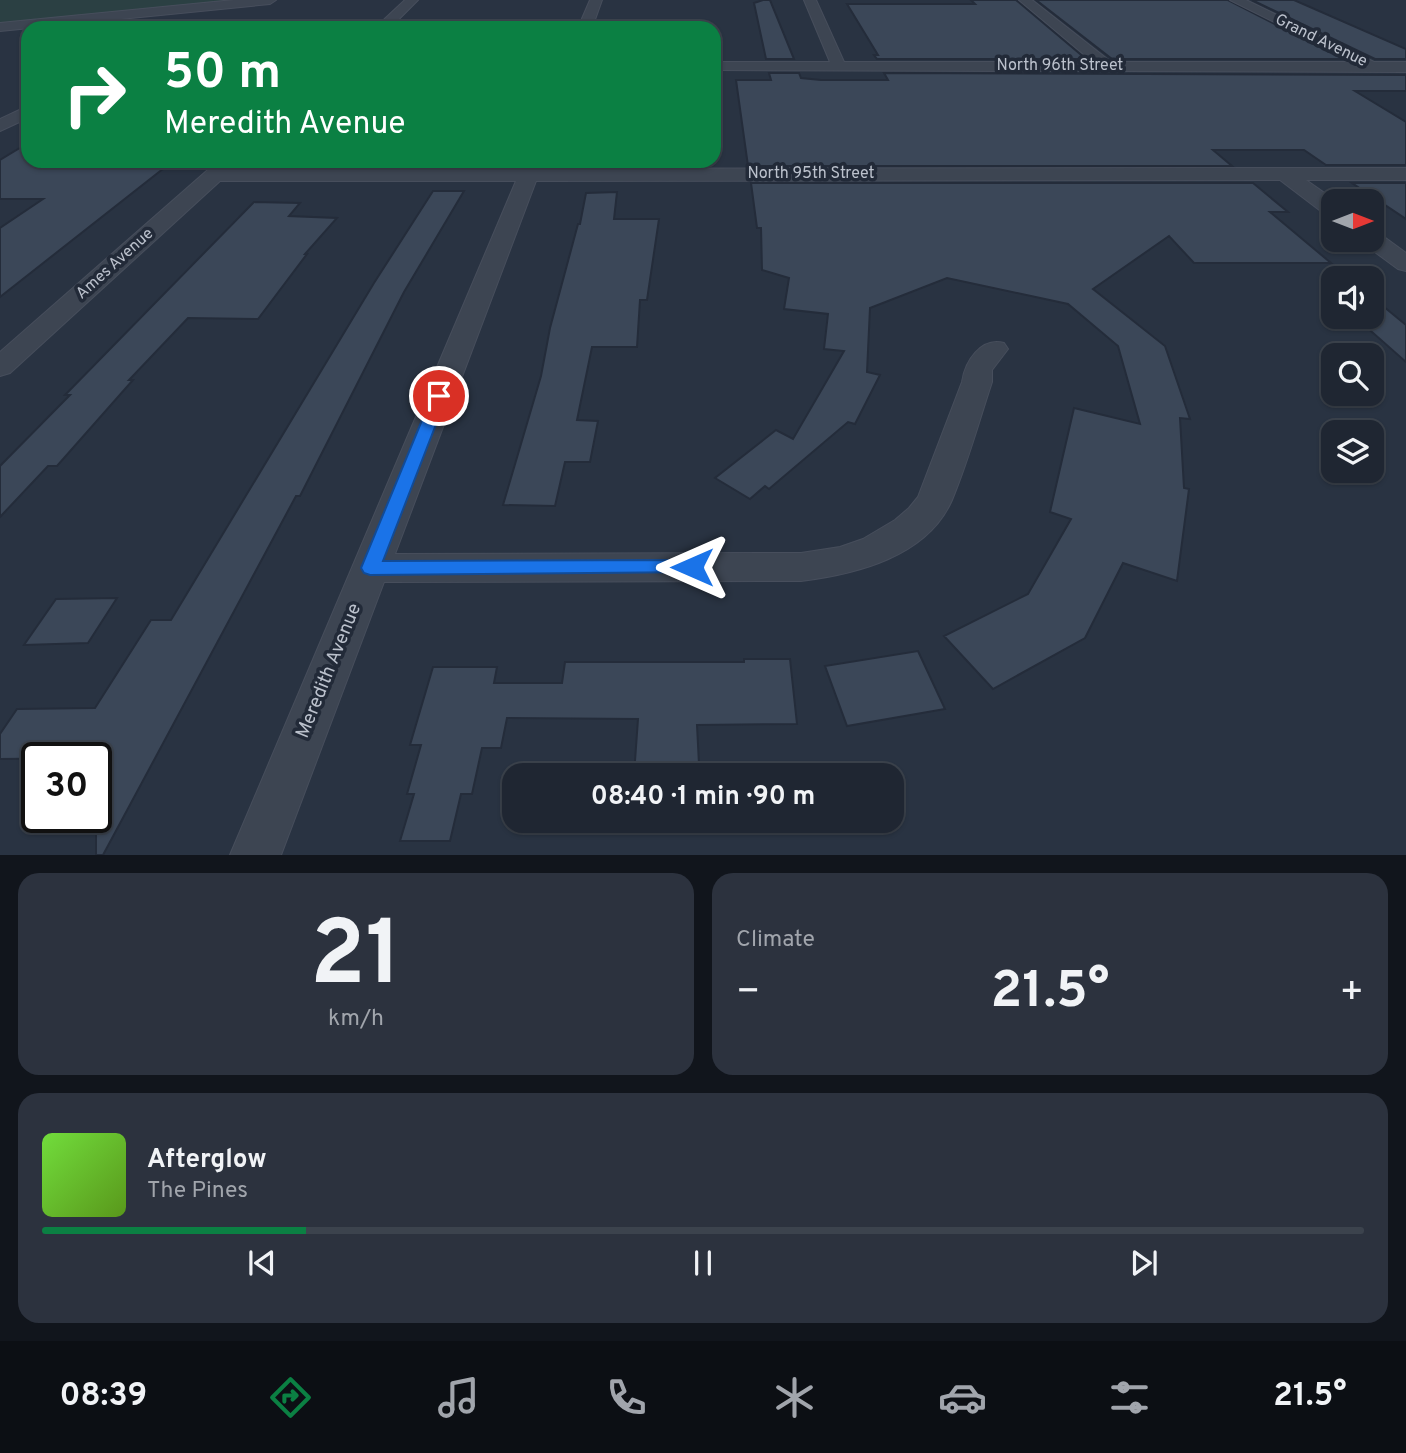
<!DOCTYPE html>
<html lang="en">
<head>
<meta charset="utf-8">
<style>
	body { margin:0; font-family:Overpass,sans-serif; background:#2c323e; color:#f1f3f6; height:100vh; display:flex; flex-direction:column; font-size:26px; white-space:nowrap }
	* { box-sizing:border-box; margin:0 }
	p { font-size:23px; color:#a1a5ac }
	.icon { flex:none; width:38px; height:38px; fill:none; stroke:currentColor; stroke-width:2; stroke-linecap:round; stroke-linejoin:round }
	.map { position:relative; height:855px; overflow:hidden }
	.details { display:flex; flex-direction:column; gap:18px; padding:18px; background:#11151c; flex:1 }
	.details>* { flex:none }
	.hud { position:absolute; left:21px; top:21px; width:700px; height:147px; border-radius:21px; box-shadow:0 2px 5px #0004,0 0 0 2px #3c434d; background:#0b8043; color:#fff; overflow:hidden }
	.needle { width:46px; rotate:90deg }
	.tools { position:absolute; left:1321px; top:189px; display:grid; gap:14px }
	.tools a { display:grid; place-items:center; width:63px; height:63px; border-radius:14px; background:#1f2632; box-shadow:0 2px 5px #0004,0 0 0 2px #3c434d; font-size:35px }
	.speed { position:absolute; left:21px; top:742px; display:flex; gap:14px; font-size:35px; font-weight:700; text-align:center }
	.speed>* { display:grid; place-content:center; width:91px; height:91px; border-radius:50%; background:#1f2632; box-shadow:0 2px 5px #0004,0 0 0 2px #3c434d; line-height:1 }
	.speed .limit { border:4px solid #111; border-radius:10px; background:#fff; color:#111 }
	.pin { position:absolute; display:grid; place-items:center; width:60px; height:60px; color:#fff; margin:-30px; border:4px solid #fff; border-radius:50%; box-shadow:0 2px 7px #0007 }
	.me { position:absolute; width:77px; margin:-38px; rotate:270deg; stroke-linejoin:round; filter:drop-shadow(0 0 5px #0008) }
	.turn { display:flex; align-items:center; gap:24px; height:147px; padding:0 28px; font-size:32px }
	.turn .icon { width:91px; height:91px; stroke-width:2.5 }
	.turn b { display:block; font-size:49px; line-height:60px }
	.big { font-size:52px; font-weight:700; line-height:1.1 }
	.details .widget { flex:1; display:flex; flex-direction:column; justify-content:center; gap:10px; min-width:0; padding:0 24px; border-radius:21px; background:#2c323e }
	.details .dial { align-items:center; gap:0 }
	.dial b { font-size:91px; line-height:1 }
	.song { display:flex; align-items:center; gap:21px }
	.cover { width:84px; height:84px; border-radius:10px; background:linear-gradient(135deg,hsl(100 70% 55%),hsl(90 70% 35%)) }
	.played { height:7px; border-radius:4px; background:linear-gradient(90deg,#0b8043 20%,#3c434d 20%) }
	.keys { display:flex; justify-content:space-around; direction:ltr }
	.heat { display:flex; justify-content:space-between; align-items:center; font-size:38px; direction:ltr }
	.details .tiles { flex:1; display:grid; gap:18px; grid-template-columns:1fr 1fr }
	.widget:last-child { grid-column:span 2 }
	.trip { position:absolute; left:502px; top:763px; width:402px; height:70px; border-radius:21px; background:#1f2632; box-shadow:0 2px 5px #0004,0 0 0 2px #3c434d; font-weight:700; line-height:70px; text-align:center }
	.menu { display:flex; height:112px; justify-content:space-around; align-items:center; background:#0c0f14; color:#a1a5ac }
	.menu .icon { width:49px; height:49px }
	.menu .active { color:#0b8043 }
	.menu b { font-size:32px; color:#f1f3f6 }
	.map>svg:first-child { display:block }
</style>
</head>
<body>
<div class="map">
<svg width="1406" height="855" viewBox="0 0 1406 855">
	<rect width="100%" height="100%" fill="#293342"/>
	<path fill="#2b4043" d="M0,0h250l-250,25z"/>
	<path fill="#3b4758" stroke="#242c3a" stroke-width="2" d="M763,0h7l24,59h-28l-12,-56z
		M971,0h45l70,59h-209l-3,-4h4l-31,-51h128z
		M1036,0h192l115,59h-231z
		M1252,0h42l112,49v10h-31z
		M769,73h30l2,5 20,2h67l-4,-7 522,2v16h-51l51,31v43h-80l-22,-15h-91l19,16h-484l-12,-86h35z
		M28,143v18h145l-173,136v-69l43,-29h-43v-39z
		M751,183h502l35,29h-18l61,51h-137l-25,-27 -76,53 72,57 25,73 -10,-1 4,70 5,1 -12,92 -54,-18 -38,75 -92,51 -49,-53 84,-42 43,-75 -21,-7 24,-104 66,16 -22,-78 -50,-42 -121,-26 -77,30 -3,64 13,3 -25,49 -7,-2 -79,67 -4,-3 -15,13 -35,-21 61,-48 17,9 51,-88 -20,-2 4,-35 -44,-5 5,-31 -27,-8 -1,-42h-4z
		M1352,183h54v36z
		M433,191h31l-60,101 -104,204h-4l-193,359h-7v-97l-96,1v-25l17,-25 78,-1 56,-88h20l203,-337z
		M617,192l-3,27h45l-12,81h-7l-3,47h-45l-15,73 21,1 -8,41h-25l-10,44 -52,-1 38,-129 9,-48 28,-104h2l6,-31z
		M254,202l46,1 -11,13 48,2 -32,36h2l-49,65 -70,-1 -59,62h4l-76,86h-9l-48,51v-51l70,-71h-5z
		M1372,297l34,28v37l-51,-45h17z
		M117,598l-29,45 -64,2 32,-46z
		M918,651l27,58 -98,17 -22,-60z
		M744,659h46l7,65 -100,1 2,39h-22l-1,11h-42l4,-56 -131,-1 -6,30h-19l-10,46h-11l-11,47h-50l14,-47h-7l14,-49h-11l23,-78h64l-3,16h68l3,-21h179z"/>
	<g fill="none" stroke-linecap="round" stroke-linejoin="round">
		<defs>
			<path id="minor" d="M234,0h42l-6,4 -270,27v-8z
				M405,0h13l-28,28h-15z
				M590,0h12l-10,28h-14z
				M804,0h12l28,62h249l-74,-62h13l79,62h243l-124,-62h16l128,62h32v10l-692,-2v-8h116z
				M28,106v12l-28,13v-12z
				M218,161h22l-7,8 1173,-1v12h-100l30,21h-2v15l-8,-1 -46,-35 -744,1 -141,373 406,-1 39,-6 23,-8 32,-19 14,-12 9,-11 44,-115c3,-21 19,-45 42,-39l4,6 -16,21v12c-13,39 -24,80 -40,118 -25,57 -96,74 -151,81l-417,1 -103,273h-51l286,-674h-296l-210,192 -10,3v-24z
				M1372,232l8,2 26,19v18l-8,-2 -34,-25 -3,-4h11z"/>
		</defs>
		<use href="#minor" stroke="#474e5c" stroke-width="2"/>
		<use href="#minor" fill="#3d4552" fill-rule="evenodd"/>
	</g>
	<path fill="#1a73e8" stroke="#114b97" stroke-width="2" d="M439,391l8,5 -64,165 309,-1 6,2 3,5 -3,5 -328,3 -6,-2 -3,-5 71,-172z"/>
	<g text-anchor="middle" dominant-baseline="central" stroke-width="7" stroke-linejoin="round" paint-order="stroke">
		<g font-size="16" fill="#bbc1cc" stroke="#222a38">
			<text transform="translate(1321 41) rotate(26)">Grand Avenue</text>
			<text x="1060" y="66">North 96th Street</text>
			<text x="811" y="174">North 95th Street</text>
			<text transform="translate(115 264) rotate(-42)">Ames Avenue</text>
		</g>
		<g font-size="19" fill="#bbc1cc" stroke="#222a38">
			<text transform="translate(329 671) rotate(-68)">Meredith Avenue</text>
		</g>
	</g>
</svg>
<div class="tools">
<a><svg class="needle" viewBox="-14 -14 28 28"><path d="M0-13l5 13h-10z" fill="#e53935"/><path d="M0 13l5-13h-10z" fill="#a1a5ac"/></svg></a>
<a><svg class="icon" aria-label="sound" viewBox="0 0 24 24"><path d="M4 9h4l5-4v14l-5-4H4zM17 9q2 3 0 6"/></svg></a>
<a><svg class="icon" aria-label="search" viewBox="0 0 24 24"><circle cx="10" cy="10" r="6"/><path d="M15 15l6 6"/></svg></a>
<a><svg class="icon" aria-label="layers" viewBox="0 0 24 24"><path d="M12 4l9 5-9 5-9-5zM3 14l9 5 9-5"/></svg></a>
</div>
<div class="speed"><div class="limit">30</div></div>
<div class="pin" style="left:439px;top:396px;background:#d93025"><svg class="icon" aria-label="arrive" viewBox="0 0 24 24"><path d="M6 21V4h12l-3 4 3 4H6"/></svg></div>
<svg class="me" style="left:692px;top:567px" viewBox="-20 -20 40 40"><path d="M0-17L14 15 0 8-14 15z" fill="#1a73e8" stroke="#fff" stroke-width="4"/></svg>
<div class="trip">08:40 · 1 min · 90 m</div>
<div class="hud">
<div class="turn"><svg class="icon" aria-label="right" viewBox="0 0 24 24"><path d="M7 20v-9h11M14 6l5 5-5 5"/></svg><div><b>50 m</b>Meredith Avenue</div></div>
</div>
</div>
<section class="details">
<div class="tiles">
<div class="widget dial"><b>21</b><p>km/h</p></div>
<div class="widget"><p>Climate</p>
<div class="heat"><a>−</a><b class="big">21.5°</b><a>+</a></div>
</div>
<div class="widget">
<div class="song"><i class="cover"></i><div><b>Afterglow</b><p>The Pines</p></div></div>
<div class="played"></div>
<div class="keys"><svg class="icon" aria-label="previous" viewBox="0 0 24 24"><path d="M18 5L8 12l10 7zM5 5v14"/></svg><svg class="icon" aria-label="pause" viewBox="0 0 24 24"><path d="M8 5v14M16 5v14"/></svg><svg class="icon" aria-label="next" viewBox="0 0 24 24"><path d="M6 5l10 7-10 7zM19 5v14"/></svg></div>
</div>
</div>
</section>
<nav class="menu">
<b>08:39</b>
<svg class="icon active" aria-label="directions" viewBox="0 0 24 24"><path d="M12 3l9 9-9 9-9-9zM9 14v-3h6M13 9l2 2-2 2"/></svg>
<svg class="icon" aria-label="music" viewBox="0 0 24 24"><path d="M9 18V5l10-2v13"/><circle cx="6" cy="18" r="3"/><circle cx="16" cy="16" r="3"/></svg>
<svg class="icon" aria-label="phone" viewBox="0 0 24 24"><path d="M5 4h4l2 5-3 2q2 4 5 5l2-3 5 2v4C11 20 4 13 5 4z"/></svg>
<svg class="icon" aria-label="climate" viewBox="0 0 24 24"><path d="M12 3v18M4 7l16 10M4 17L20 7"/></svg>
<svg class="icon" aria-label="car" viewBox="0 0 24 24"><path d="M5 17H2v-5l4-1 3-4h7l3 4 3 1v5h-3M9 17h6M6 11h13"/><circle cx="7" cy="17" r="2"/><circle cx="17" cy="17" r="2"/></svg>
<svg class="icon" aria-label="filters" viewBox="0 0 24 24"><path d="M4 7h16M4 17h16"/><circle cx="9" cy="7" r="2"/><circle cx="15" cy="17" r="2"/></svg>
<b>21.5°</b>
</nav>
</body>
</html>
